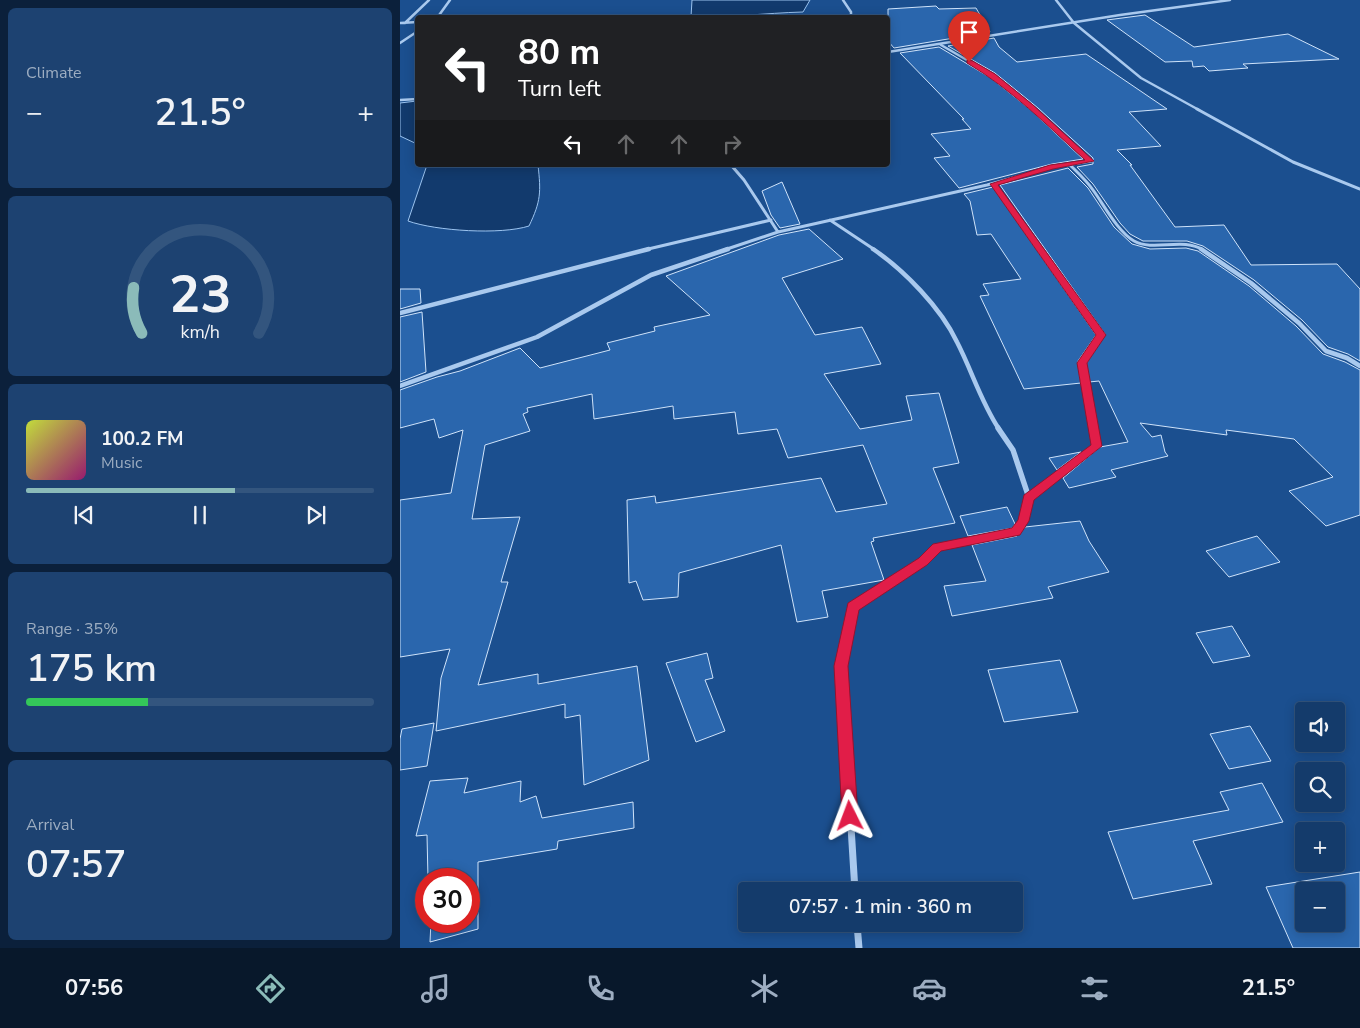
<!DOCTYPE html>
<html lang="en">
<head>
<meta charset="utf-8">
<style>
	body { margin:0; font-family:"Nunito Sans",sans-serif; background:#1d4271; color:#f1f3f6; height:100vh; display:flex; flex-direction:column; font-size:19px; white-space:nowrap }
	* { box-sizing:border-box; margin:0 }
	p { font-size:16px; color:#9dadc1 }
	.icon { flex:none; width:28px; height:28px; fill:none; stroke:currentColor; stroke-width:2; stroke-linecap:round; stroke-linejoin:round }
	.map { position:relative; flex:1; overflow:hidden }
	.panel { display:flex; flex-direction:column; gap:8px; padding:8px; background:#0b203b; width:400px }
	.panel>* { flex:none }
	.top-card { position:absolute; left:15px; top:15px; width:475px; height:152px; border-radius:5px; box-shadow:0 2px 12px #0003,0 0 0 1px #33557e; background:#202124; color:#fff; overflow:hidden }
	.buttons { position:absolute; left:895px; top:702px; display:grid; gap:10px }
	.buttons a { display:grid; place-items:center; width:50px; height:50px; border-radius:5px; background:#143b6b; box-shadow:0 2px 12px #0003,0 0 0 1px #33557e; font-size:25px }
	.speed { position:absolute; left:15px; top:868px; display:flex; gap:10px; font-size:25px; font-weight:700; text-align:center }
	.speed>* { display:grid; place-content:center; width:65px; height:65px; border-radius:50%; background:#143b6b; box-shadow:0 2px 12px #0003,0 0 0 1px #33557e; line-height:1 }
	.speed .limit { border:8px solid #d22; background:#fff; color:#111 }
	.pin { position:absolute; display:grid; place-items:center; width:42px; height:42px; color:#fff; margin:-51px -21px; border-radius:50% 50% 50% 0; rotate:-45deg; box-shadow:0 0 5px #0007 }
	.pin .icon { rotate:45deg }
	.me { position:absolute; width:55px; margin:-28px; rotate:357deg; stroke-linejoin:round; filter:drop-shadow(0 0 4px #0008) }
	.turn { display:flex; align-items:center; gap:18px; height:105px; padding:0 20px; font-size:22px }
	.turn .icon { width:65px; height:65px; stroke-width:2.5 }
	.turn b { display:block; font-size:35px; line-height:42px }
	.lanes { display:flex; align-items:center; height:48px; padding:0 20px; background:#0003; justify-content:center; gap:25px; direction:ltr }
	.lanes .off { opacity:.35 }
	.big { font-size:38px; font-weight:600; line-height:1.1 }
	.panel .tile { flex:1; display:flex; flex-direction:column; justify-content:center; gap:8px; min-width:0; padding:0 18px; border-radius:8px; background:#1d4271 }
	.panel .dial { align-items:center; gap:0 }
	.dial svg { height:130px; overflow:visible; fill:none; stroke:#33557e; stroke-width:7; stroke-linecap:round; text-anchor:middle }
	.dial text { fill:#f1f3f6; stroke:none }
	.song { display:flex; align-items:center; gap:15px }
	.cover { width:60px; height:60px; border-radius:8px; background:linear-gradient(135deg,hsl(70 70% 55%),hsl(320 70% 35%)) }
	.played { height:5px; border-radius:2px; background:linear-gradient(90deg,#8bbbb9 60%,#33557e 60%) }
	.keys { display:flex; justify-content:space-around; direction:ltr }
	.heat { display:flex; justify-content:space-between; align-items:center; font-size:28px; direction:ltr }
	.charge { height:8px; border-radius:4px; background:linear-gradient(90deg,#34c759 35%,#33557e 0) }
	.trip { position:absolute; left:338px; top:882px; width:285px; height:50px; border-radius:5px; background:#143b6b; box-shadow:0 2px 12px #0003,0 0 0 1px #33557e; font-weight:600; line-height:50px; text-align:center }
	.menu { display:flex; height:80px; justify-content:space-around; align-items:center; background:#08182b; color:#9dadc1 }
	.menu .icon { width:35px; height:35px }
	.menu .on { color:#8bbbb9 }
	.menu b { font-size:22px; color:#f1f3f6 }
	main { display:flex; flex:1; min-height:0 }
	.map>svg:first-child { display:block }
</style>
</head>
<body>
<main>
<section class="panel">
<div class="tile"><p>Climate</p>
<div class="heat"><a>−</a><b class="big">21.5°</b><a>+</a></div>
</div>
<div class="tile dial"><svg viewBox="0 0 100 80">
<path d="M14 69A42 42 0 1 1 86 69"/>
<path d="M14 69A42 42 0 0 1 9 41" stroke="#8bbbb9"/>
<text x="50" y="56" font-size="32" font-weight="700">23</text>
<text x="50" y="72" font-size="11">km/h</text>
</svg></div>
<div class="tile">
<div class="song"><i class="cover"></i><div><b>100.2 FM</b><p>Music</p></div></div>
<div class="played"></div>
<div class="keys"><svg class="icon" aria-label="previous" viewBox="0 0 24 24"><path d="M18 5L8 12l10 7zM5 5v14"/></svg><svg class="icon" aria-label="pause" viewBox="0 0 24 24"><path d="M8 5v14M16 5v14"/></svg><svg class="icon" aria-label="next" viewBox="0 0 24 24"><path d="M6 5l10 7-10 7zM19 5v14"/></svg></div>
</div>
<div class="tile"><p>Range · 35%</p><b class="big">175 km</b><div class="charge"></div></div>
<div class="tile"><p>Arrival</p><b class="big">07:57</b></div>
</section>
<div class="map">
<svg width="960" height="948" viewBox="0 0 960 948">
	<rect width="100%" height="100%" fill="#1b4f8f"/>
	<path fill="#123a6d" stroke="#9cc4f0" d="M292,0h118l-7,12c-38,1 -75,6 -112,5z
		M17,101h1l-1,43 -17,-8v-33z
		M27,165h111c3,27 3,36 -9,61 -28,9 -93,5 -121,-5z"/>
	<path fill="#2a66ad" stroke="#cfe3fa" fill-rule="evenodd" d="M536,6l3,3 37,-1 14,24 -96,16 -6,-7v-32z
		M745,15l49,32 94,-13 51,25 -96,5 5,4 -39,3 -5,-5 -11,1 -1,-6 -27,1 -58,-42z
		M594,38l5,9 18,15 69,-8 81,55 -38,3 32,34 -44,4 15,15h-2l45,62 49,-2 27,40 86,-1 23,25v72l-12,-7 -20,-7 -26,-27 -48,-40 -51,-34 -16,-5h-44l-13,-7 -10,-11 -27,-39 -16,-17 16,-3v-6l-55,-50 -43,-35 -47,-27z
		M539,47l52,31 40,32 52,49 -31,5 -93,24 -25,-30 16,-2 -19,-22 40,-5 -9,-10h2l-64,-66z
		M668,168l20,20 26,39 18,17 18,5 36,-1 12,3 51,35 47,40 27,28 22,8 15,8v145l-34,11 -37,-35 44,-14 -39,-38 -68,-9 1,5 -87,-12 12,14 9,-2 4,17 3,4 -57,14 5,7 -47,11 -6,-10 37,-31 28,-5 -29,-61 -10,1 -3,-18 19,-30 -105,-149z
		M382,182l18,42 -20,4 -9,-13 -9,-24z
		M593,187l103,148 -18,26 3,22 -57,6 -44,-93 9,-1 -6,-11 38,-5 -30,-45 -14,1 -7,-34 -6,-7z
		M409,229l34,30 -61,19 33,57 47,-8 19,37 -57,10 36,55 52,-9 -6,-24 33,-3 20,70 -26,5 22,55 -82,15 1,3 -3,1 13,38 -62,11 6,26 -31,5 -16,-77 -102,28 -1,24 -35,3 -7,-19 -7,2 -2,-83 28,-4 1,7 165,-25 15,34 51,-8 -24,-59 -75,13 -11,-29 -39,5 -3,-22 -61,7 -1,-13 -79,13 -2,-25 -65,14 1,4 -5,2 7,17 -45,14 -13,74 48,-2 -19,65h7l-30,103 60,-11v10l99,-18 12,94 -65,25 -4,-70 -15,3v-14l-129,27 5,-53 9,-29 -50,8v-157l51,-7 12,-63 -24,8 -5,-19 -34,9v-38l37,-13 23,-6 60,-23 20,20 70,-18 -3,-7 48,-12 -1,-4 56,-12 -44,-39 113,-41z
		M0,289h20l1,14 -21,6z
		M22,312l4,60 -26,10v-65z
		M681,452l-24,18 -8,-12z
		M607,507l8,17 -2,4 -45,8 -8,-20z
		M680,521l9,20 20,31 -61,15 5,11 -101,18 -8,-30 42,-5 -14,-36 45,-9 8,-9z
		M857,536l23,26 -51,15 -23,-26z
		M832,626l18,30 -37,7 -17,-30z
		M307,653l6,25 -8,2 20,51 -29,11 -30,-79z
		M660,660l18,52 -74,10 -16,-52z
		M34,723l-7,43 -27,4v-31l2,-10z
		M850,726l21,35 -42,8 -19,-35z
		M68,778l-4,15 57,-12 -1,21 16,-6 6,22 91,-16 1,26 -76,13 -1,8 -79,13v67l-48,13 1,-21h38v-42h-41l-1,-44 -11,1 14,-55z
		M862,783l21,39 -90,19 19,43 -79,15 -25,-67 121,-22 -9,-18z
		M960,872v76h-67l-27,-61zM904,891h32v33h-32z"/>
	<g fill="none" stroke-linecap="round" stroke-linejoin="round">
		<path stroke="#a9c9ee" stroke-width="2.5" d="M443,0l8,12v6
			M656,0l18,23 67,55 58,32
			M37,18l13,-18
			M0,23l18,-1
			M5,23l24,-23
			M0,43l18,-12
			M541,45l52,30 43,35
			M488,52l232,-37 110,-15
			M0,100l18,-1"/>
		<path stroke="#a9c9ee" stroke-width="3" d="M797,109l96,53 67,27
			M669,164c8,8 17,16 24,26 11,15 25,42 41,51 20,11 49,-4 69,9
			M594,183l47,67
			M430,220l45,30
			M378,232l209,-47 66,-18 38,-6 -57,-52
			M244,250l127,-30
			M324,250l54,-18 -34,-52 -13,-15"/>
		<path stroke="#a9c9ee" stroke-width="4.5" d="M473,249c31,21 68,59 84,93 15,29 24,60 42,87
			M640,249l61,86 -19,28 11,66
			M801,249l50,34 48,40 27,28 21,7 13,8
			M0,313l249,-64
			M0,386l137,-49 114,-62 77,-26"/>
		<path stroke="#a9c9ee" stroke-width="5.5" d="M629,498l67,-52 -3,-18
			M443,657l8,-46 7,-8 65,-41 14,-15 79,-15 7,-11 6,-23 -16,-48 -15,-22"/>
		<path stroke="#a9c9ee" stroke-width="7" d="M443,656l-2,10 14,225
			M457,924l2,24"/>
	</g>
	<path fill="#e11d48" stroke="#92132f" d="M567,60h4l24,14 38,31 61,56 -41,8 -55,16 108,150 -19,28 15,83 -68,54 -5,21 -9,14 -79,16 -14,14 -68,45 -11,56 10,150 -2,6 -6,2 -5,-2 -3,-6 -8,-150 14,-63 71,-45 14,-14 79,-16 6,-8 6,-25 67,-50 -14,-82 19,-28 -106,-151 60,-19 35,-5c-38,-35 -74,-71 -118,-97z"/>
</svg>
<div class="buttons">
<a><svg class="icon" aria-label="sound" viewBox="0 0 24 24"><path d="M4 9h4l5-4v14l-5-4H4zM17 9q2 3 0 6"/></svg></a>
<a><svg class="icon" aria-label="search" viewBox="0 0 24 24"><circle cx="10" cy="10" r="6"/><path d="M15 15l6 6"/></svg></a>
<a>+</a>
<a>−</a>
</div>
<div class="speed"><div class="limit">30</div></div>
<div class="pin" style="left:569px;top:62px;background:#d93025"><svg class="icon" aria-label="arrive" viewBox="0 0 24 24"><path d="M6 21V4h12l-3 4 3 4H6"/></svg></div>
<svg class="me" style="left:450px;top:816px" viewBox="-20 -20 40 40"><path d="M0-17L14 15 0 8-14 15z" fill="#e11d48" stroke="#fff" stroke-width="4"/></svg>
<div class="trip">07:57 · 1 min · 360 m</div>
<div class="top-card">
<div class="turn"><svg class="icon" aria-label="left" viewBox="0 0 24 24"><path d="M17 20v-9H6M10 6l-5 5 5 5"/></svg><div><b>80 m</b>Turn left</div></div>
<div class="lanes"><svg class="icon" aria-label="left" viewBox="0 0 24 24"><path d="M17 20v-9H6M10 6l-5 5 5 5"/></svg><svg class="icon off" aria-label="ahead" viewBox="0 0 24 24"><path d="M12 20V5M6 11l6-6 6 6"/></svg><svg class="icon off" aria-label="ahead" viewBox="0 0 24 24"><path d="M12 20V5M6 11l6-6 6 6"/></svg><svg class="icon off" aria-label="right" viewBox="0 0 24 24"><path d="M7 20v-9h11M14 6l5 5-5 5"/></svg></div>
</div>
</div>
</main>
<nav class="menu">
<b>07:56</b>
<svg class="icon on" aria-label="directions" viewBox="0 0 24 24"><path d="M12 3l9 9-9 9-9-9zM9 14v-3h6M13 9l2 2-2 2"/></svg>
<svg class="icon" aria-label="music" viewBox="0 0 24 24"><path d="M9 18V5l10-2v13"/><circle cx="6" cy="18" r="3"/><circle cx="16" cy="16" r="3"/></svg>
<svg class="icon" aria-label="phone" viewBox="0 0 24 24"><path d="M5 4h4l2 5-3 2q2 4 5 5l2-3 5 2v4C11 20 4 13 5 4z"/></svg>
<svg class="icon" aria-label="climate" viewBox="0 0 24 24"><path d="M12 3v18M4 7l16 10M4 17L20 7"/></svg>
<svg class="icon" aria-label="car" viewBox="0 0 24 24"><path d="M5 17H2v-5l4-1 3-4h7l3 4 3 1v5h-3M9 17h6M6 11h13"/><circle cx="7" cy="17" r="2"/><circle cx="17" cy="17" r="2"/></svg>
<svg class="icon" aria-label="filters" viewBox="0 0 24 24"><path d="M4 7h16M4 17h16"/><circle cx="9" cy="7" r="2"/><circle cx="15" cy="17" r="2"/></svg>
<b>21.5°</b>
</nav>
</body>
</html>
